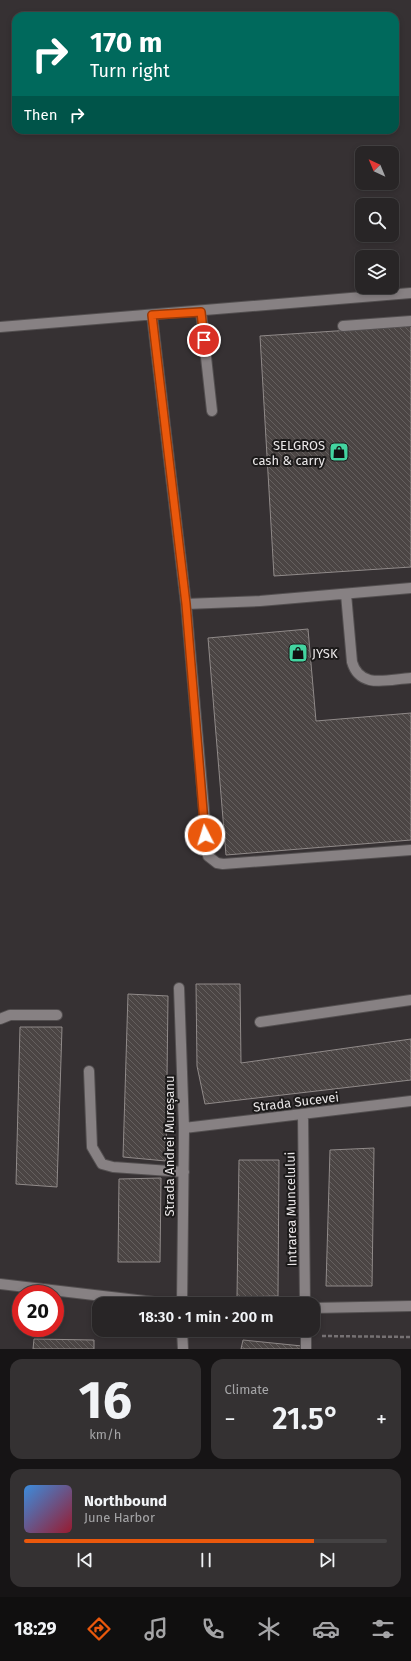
<!DOCTYPE html>
<html lang="en">
<head>
<meta charset="utf-8">
<style>
	body { margin:0; font-family:"Fira Sans",sans-serif; background:#343132; color:#f1f3f6; height:100vh; display:flex; flex-direction:column; font-size:15px; white-space:nowrap }
	* { box-sizing:border-box; margin:0 }
	p { font-size:13px; color:#a5a5a7 }
	.icon { flex:none; width:22px; height:22px; fill:none; stroke:currentColor; stroke-width:2; stroke-linecap:round; stroke-linejoin:round }
	.map { position:relative; height:1349px; overflow:hidden }
	.sheet { display:flex; flex-direction:column; gap:10px; padding:10px; background:#161415; flex:1 }
	.sheet>* { flex:none }
	.hud { position:absolute; left:12px; top:12px; width:387px; height:122px; border-radius:12px; box-shadow:0 2px 6px #0003,0 0 0 1px #444243; background:#00695c; color:#fff; overflow:hidden }
	.needle { width:26px; rotate:316deg }
	.tools { position:absolute; left:355px; top:146px; display:grid; gap:8px }
	.tools a { display:grid; place-items:center; width:44px; height:44px; border-radius:8px; background:#282526; box-shadow:0 2px 6px #0003,0 0 0 1px #444243; font-size:20px }
	.speed { position:absolute; left:12px; top:1285px; display:flex; gap:8px; font-size:20px; font-weight:700; text-align:center }
	.speed>* { display:grid; place-content:center; width:52px; height:52px; border-radius:50%; background:#282526; box-shadow:0 2px 6px #0003,0 0 0 1px #444243; line-height:1 }
	.speed .limit { border:6px solid #d22; background:#fff; color:#111 }
	.pin { position:absolute; display:grid; place-items:center; width:34px; height:34px; color:#fff; margin:-17px; border:2px solid #fff; border-radius:50%; box-shadow:0 1px 4px #0007 }
	.me { position:absolute; width:44px; margin:-22px; rotate:355deg; stroke-linejoin:round; filter:drop-shadow(0 0 3px #0008) }
	.turn { display:flex; align-items:center; gap:14px; height:84px; padding:0 12px; font-size:18px }
	.turn .icon { width:52px; height:52px; stroke-width:2.5 }
	.turn b { display:block; font-size:28px; line-height:34px }
	.then { display:flex; align-items:center; height:38px; padding:0 12px; background:#0003; gap:8px; font-size:15px }
	.big { font-size:30px; font-weight:600; line-height:1.1 }
	.sheet .card { flex:1; display:flex; flex-direction:column; justify-content:center; gap:6px; min-width:0; padding:0 14px; border-radius:12px; background:#343132 }
	.sheet .dial { align-items:center; gap:0 }
	.dial b { font-size:52px; line-height:1 }
	.song { display:flex; align-items:center; gap:12px }
	.cover { width:48px; height:48px; border-radius:6px; background:linear-gradient(135deg,hsl(210 70% 55%),hsl(350 70% 35%)) }
	.played { height:4px; border-radius:2px; background:linear-gradient(90deg,#ea580c 80%,#444243 80%) }
	.keys { display:flex; justify-content:space-around; direction:ltr }
	.heat { display:flex; justify-content:space-between; align-items:center; font-size:22px; direction:ltr }
	.sheet .tiles { flex:1; display:grid; gap:10px; grid-template-columns:1fr 1fr }
	.card:last-child { grid-column:span 2 }
	.trip { position:absolute; left:92px; top:1297px; width:228px; height:40px; border-radius:12px; background:#282526; box-shadow:0 2px 6px #0003,0 0 0 1px #444243; font-weight:600; line-height:40px; text-align:center }
	.dock { display:flex; height:64px; justify-content:space-around; align-items:center; background:#100f0f; color:#a5a5a7 }
	.dock .icon { width:28px; height:28px }
	.dock .current { color:#ea580c }
	.dock b { font-size:18px; color:#f1f3f6 }
	.map>svg:first-child { display:block }
</style>
</head>
<body>
<div class="map">
<svg width="411" height="1349" viewBox="0 0 411 1349">
	<defs>
		<pattern id="building-back-hatch" width="6" height="6" patternUnits="userSpaceOnUse"><rect width="6" height="6" fill="#4b4544"/><path d="M-1 5l2 2M0 0l6 6M5-1l2 2" fill="none" stroke="#65605f"/></pattern>
	</defs>
	<rect width="100%" height="100%" fill="#363133"/>
	<path fill="url(#building-back-hatch)" stroke="#908a89" d="M411,326v241l-137,9 -14,-240z
		M308,629l8,92 95,-8v127l-185,15 -18,-217z
		M196,984h44l1,79 170,-24v41l-206,24 -8,-38z
		M128,994l40,2 -2,165 -43,-4z
		M20,1027h42l-5,160 -41,-3z
		M374,1148l-2,138h-46l4,-136z
		M239,1160h40l-1,136 -41,1z
		M161,1178l-1,84h-42l1,-83z
		M34,1339l60,1v9h-61z
		M243,1340l59,6v3h-61z"/>
	<g fill="none" stroke-linecap="round" stroke-linejoin="round">
		<defs>
			<path id="minor" d="M201,312l11,99
				M152,315l34,289 22,252 9,7 6,1 188,-14
				M343,326l68,-5
				M0,327l411,-34
				M346,594l6,68c8,28 37,17 59,16
				M186,604l74,-3 151,-13
				M179,988l5,140 -2,176
				M0,1019l10,-4h47
				M260,1022l151,-22
				M89,1071l3,76 10,17 11,3 71,5
				M303,1114l2,190
				M184,1128l227,-27
				M0,1284l171,20
				M313,1308l98,-2
				M182,1330l1,19
				M306,1330v19"/>
		</defs>
		<use href="#minor" stroke="#534f50" stroke-width="12"/>
		<path stroke="#767173" stroke-width="2.5" stroke-dasharray="4 2" stroke-linecap="butt" d="M322,1336l89,1"/>
		<use href="#minor" stroke="#878183" stroke-width="10"/>
	</g>
	<g fill="none" stroke-linecap="round" stroke-linejoin="round">
		<defs>
			<path id="route" d="M204,340l-3,-28 -49,3 34,289 19,231"/>
		</defs>
		<use href="#route" stroke="#983908" stroke-width="10"/>
		<use href="#route" stroke="#ea580c" stroke-width="7"/>
	</g>
	<defs>
		<symbol id="shop-square" viewBox="-11 -11 22 22"><rect x="-9" y="-9" width="18" height="18" rx="4" fill="#43d4a0" stroke="#1c1a1a"/><path d="M-5-2.5h2.3a2.7 3.5 0 0 1 5.4 0H5L5.5 6h-11ZM-1.5-2.5h3a1.5 2.3 0 0 0-3 0Z" fill="#111"/></symbol>
	</defs>
	<g fill-rule="evenodd">
		<use href="#shop-square" x="328" y="441" width="22" height="22"/>
		<use href="#shop-square" x="287" y="642" width="22" height="22"/>
	</g>
	<g text-anchor="middle" dominant-baseline="central" stroke-width="4" stroke-linejoin="round" paint-order="stroke">
		<g font-size="13" fill="#eae7e8" stroke="#1c1a1a" text-anchor="end">
			<text x="325" y="445">SELGROS<tspan x="325" dy="15">cash &amp; carry</tspan></text>
			<text x="312" y="653" text-anchor="start">JYSK</text>
		</g>
		<g font-size="13" fill="#eae7e8" stroke="#1c1a1a">
			<text transform="translate(296 1102) rotate(-7)">Strada Sucevei</text>
			<text transform="translate(169 1146) rotate(-90)">Strada Andrei Mureșanu</text>
			<text transform="translate(291 1209) rotate(-91)">Intrarea Muncelului</text>
		</g>
	</g>
</svg>
<div class="tools">
<a><svg class="needle" viewBox="-14 -14 28 28"><path d="M0-13l5 13h-10z" fill="#e53935"/><path d="M0 13l5-13h-10z" fill="#a5a5a7"/></svg></a>
<a><svg class="icon" aria-label="search" viewBox="0 0 24 24"><circle cx="10" cy="10" r="6"/><path d="M15 15l6 6"/></svg></a>
<a><svg class="icon" aria-label="layers" viewBox="0 0 24 24"><path d="M12 4l9 5-9 5-9-5zM3 14l9 5 9-5"/></svg></a>
</div>
<div class="speed"><div class="limit">20</div></div>
<div class="pin" style="left:204px;top:340px;background:#d93025"><svg class="icon" aria-label="arrive" viewBox="0 0 24 24"><path d="M6 21V4h12l-3 4 3 4H6"/></svg></div>
<svg class="me" style="left:205px;top:835px" viewBox="-20 -20 40 40"><circle r="17" fill="#ea580c" stroke="#fff" stroke-width="3"/><path d="M0-11L8 9 0 5-8 9z" fill="#fff"/></svg>
<div class="trip">18:30 · 1 min · 200 m</div>
<div class="hud">
<div class="turn"><svg class="icon" aria-label="right" viewBox="0 0 24 24"><path d="M7 20v-9h11M14 6l5 5-5 5"/></svg><div><b>170 m</b>Turn right</div></div>
<div class="then">Then<svg class="icon" aria-label="right" viewBox="0 0 24 24"><path d="M7 20v-9h11M14 6l5 5-5 5"/></svg></div>
</div>
</div>
<section class="sheet">
<div class="tiles">
<div class="card dial"><b>16</b><p>km/h</p></div>
<div class="card"><p>Climate</p>
<div class="heat"><a>−</a><b class="big">21.5°</b><a>+</a></div>
</div>
<div class="card">
<div class="song"><i class="cover"></i><div><b>Northbound</b><p>June Harbor</p></div></div>
<div class="played"></div>
<div class="keys"><svg class="icon" aria-label="previous" viewBox="0 0 24 24"><path d="M18 5L8 12l10 7zM5 5v14"/></svg><svg class="icon" aria-label="pause" viewBox="0 0 24 24"><path d="M8 5v14M16 5v14"/></svg><svg class="icon" aria-label="next" viewBox="0 0 24 24"><path d="M6 5l10 7-10 7zM19 5v14"/></svg></div>
</div>
</div>
</section>
<nav class="dock">
<b>18:29</b>
<svg class="icon current" aria-label="directions" viewBox="0 0 24 24"><path d="M12 3l9 9-9 9-9-9zM9 14v-3h6M13 9l2 2-2 2"/></svg>
<svg class="icon" aria-label="music" viewBox="0 0 24 24"><path d="M9 18V5l10-2v13"/><circle cx="6" cy="18" r="3"/><circle cx="16" cy="16" r="3"/></svg>
<svg class="icon" aria-label="phone" viewBox="0 0 24 24"><path d="M5 4h4l2 5-3 2q2 4 5 5l2-3 5 2v4C11 20 4 13 5 4z"/></svg>
<svg class="icon" aria-label="climate" viewBox="0 0 24 24"><path d="M12 3v18M4 7l16 10M4 17L20 7"/></svg>
<svg class="icon" aria-label="car" viewBox="0 0 24 24"><path d="M5 17H2v-5l4-1 3-4h7l3 4 3 1v5h-3M9 17h6M6 11h13"/><circle cx="7" cy="17" r="2"/><circle cx="17" cy="17" r="2"/></svg>
<svg class="icon" aria-label="filters" viewBox="0 0 24 24"><path d="M4 7h16M4 17h16"/><circle cx="9" cy="7" r="2"/><circle cx="15" cy="17" r="2"/></svg>
</nav>
</body>
</html>
